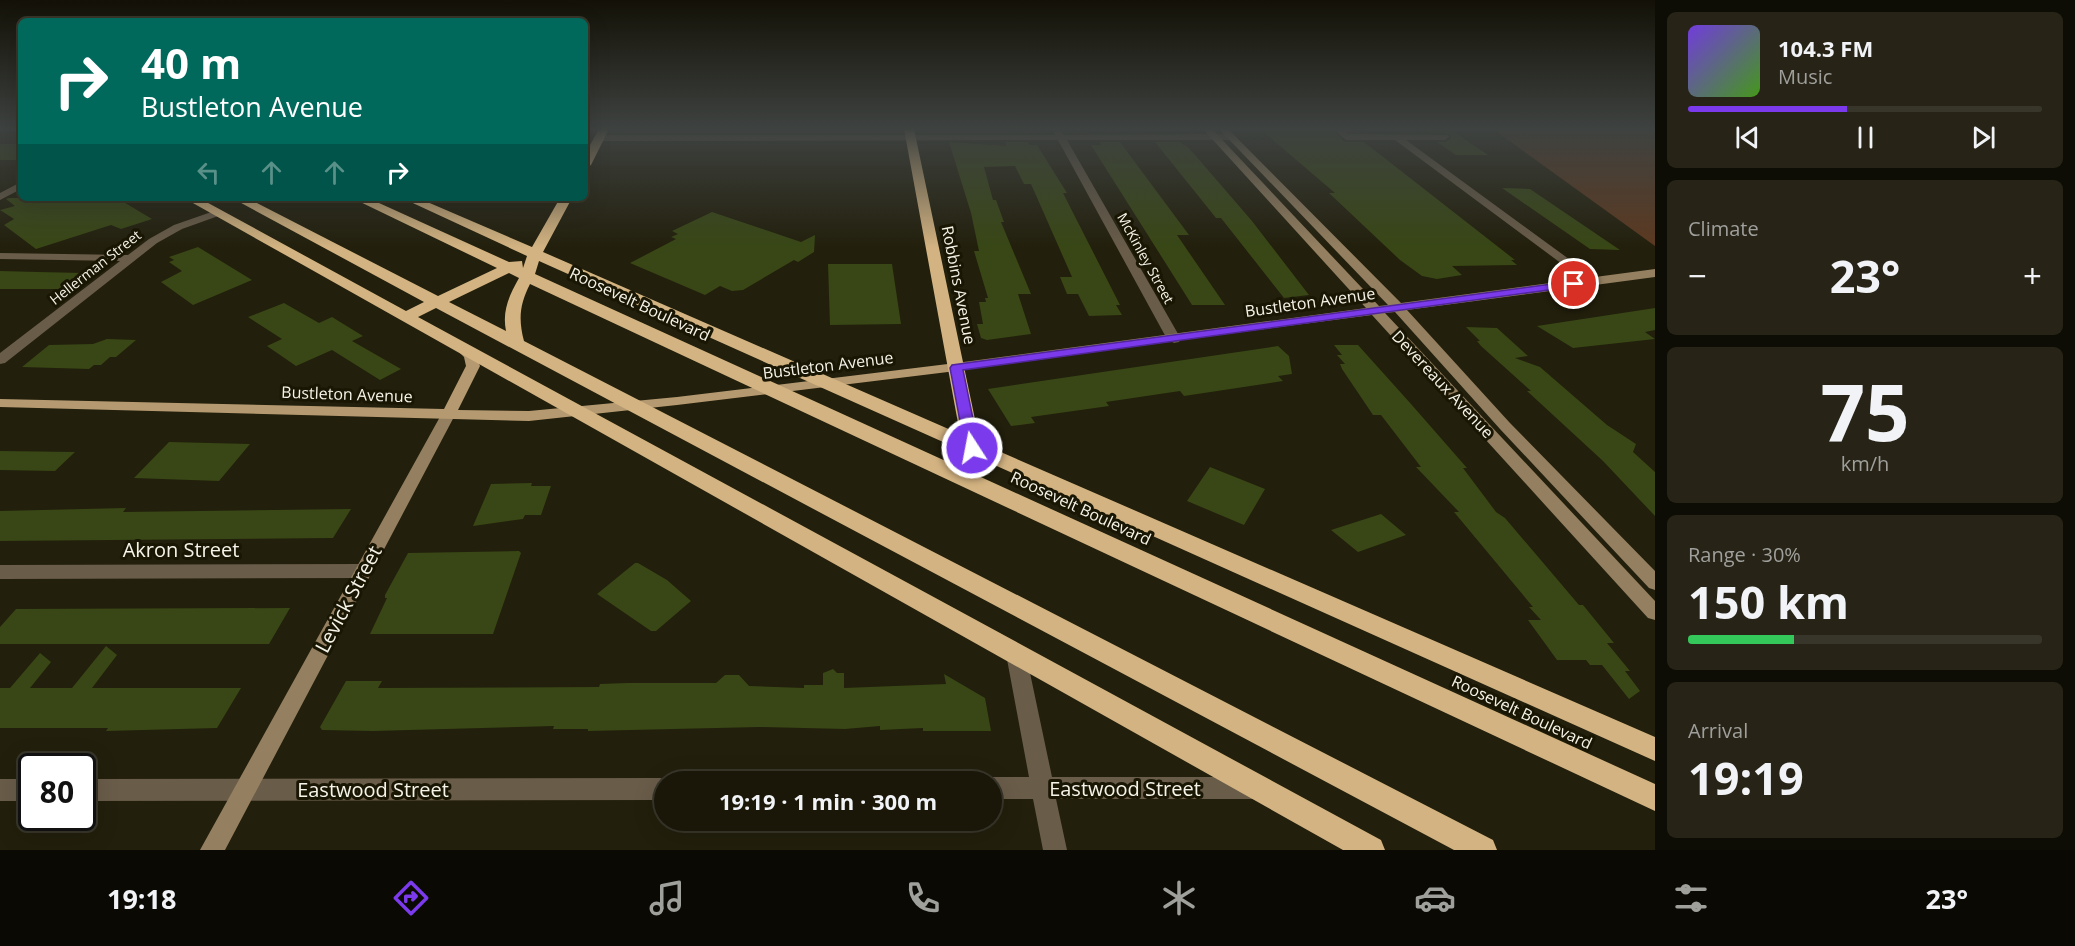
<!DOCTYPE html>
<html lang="en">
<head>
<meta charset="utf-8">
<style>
	body { margin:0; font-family:"Open Sans",sans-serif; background:#272417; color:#f1f3f6; height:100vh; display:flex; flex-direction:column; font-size:22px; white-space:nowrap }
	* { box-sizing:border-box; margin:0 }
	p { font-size:20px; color:#9f9f9c }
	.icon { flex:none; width:33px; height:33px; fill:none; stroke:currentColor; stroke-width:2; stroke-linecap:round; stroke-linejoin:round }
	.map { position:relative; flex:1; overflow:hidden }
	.panel { display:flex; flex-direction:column; gap:12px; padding:12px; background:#0e0d05; width:420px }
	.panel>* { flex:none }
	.hud { position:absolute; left:18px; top:18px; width:570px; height:183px; border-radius:9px; box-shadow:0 6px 24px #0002,0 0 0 2px #38362a; background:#00695c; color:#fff; overflow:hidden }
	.speed { position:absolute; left:18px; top:753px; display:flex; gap:12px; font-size:30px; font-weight:700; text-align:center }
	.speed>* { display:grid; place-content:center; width:78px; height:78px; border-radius:50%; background:#1a1709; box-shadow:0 6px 24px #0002,0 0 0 2px #38362a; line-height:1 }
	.speed .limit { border:3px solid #111; border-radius:9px; background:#fff; color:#111 }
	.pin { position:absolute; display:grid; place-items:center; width:51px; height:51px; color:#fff; margin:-26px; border:3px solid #fff; border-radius:50%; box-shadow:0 2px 6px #0007 }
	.me { position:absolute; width:66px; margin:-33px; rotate:349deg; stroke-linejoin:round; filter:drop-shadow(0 0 4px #0008) }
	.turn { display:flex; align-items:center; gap:21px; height:126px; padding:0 24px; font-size:27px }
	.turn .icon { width:78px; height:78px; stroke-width:2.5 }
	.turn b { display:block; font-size:42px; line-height:51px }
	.lanes { display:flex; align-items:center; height:57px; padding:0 24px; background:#0003; justify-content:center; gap:30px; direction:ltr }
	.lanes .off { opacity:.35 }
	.big { font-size:45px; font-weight:700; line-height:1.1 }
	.panel .tile { flex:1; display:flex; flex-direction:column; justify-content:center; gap:9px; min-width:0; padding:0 21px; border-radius:9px; background:#272417 }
	.panel .dial { align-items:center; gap:0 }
	.dial b { font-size:78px; line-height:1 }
	.song { display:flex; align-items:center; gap:18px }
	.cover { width:72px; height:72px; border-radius:9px; background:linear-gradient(135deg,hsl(260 70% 55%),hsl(100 70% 35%)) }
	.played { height:6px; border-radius:3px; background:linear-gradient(90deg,#7c3aed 45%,#38362a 45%) }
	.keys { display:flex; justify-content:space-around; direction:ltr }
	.heat { display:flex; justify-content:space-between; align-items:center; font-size:33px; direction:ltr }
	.charge { height:9px; border-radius:4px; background:linear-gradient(90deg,#34c759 30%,#38362a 0) }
	.trip { position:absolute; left:654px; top:771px; width:348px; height:60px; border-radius:30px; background:#1a1709; box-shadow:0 6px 24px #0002,0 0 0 2px #38362a; font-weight:700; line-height:60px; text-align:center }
	.tab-bar { display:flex; height:96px; justify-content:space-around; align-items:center; background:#0a0904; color:#9f9f9c }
	.tab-bar .icon { width:42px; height:42px }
	.tab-bar .active { color:#7c3aed }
	.tab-bar b { font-size:27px; color:#f1f3f6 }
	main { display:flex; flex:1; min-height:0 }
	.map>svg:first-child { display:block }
</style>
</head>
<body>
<main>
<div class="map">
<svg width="1655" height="850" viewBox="0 0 1655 850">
	<rect width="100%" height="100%" fill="#221f0c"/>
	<path fill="#5c3920" d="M1493,129h162v117z"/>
	<path fill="#384715" d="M1260,129h71l14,13h19l151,118h-4l6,5 -65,1 10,9 -25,4 -15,-3 -22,-16 -71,-67h6z
		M1418,129h32l38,26h-32l-19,-13h9l5,-4 -1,-4 -27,-2z
		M949,142l58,4 -2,-4h23l1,3h8l30,48h-4l57,112h-4l6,10 -33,1 -11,-22h-11l-7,-17h12l-41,-93h-7l-9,-18 -31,1 9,33h3l8,22h-3l30,72h-13l13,40 -44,6 -6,-2 -4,-14h6l-4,-22h7l-1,-4h3l-14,-47h5l-8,-38z
		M1099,142h21l69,93h-12l48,70h-33l-101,-160h10z
		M1155,142h25l9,6 63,73 57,74 -25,3 -63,-80h-5z
		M0,144h21v16h-21z
		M1502,188l28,1 90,61 -30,-1z
		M9,198h108l35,21 -31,10 -10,-4 -75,24 -32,-24 10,-6 -14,-9 15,-4 -9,-7z
		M712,212l89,30 14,-7 -1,17 -16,10 -4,-2 -51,30 -11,1 -12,-5 -15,9 -75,-32 46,-24 -5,-2 7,-3 -6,-3z
		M198,247l54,33 -59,25 -32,-23 21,-11 -13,-9 5,-2 -5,-3z
		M828,264h64l9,60 -71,1z
		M0,271l38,1 45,1 -23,16h-60z
		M284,303l35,20 13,-6 31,19 -11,5 49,28 -21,11 -48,-30 -36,16 -29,-20 15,-7 -34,-22z
		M1655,308v22l-10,2 10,7 -82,9 -36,-22z
		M1466,327l31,1 31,28 -13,2 25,9 67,58 29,19 -3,8 22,20v44l-52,-55 -76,-70h4l-50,-45 -4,-5h3z
		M107,339l29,1 -20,17h-6l-9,8h-7l-5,4 -67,-2 27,-22 44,-1z
		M1334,345h24l53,59 56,64h-4l33,44 9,6 74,87h4l31,38h-7l23,28h-5l15,20 -11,8 -27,-34h-12l-4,-5h-29l-29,-40h13l-12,-13h4l-79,-95h5l-43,-45h5l-40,-52h-8l-31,-46 -2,-5h5l-8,-9h5z
		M1278,346l11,10 3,18 -14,2 5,5 -99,15 -4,-5 -74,11 3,4 -78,11 4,6 -24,3 -23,-37z
		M169,442l81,2 -31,37 -85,-3z
		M0,451l75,1 -20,19 -55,-1z
		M1210,467l55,22 -21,36 -57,-24z
		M532,483l-1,3h20l-10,29h-16l-2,4 -50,7 18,-42z
		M126,508l-3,4 228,-3 -18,29 -333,3v-30z
		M1381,514l25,21 -48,17 -27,-22z
		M519,551l2,2 -28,81h-123l17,-36h-2v-3l23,-42z
		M635,563h3l29,17 24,21 -35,30h-5l-54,-37z
		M290,608l-21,36h-269v-17l16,-18z
		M106,646l11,9 -25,33h149l-24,40 -111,3 2,-3h-108v-40h10l30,-35 11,9 -21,26h42z
		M833,669l4,4h7v15l102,-4 -2,-10 41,24 6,33h-68v-3l-43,2v-4l-35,3 -86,-2 -171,4v-2h-35l1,-3 -181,5 -51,-1 -2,-3 26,-46h36l-4,7 221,-1 1,-3 27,-1h89l9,-8h14l10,11 55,2v-3h19v-12z"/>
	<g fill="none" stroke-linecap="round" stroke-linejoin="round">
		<path fill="#695c49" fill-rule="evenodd" d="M1058,129l6,6 167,-1 4,3 -4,3h-164l114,199 -2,3 -5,1 -7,-4 -109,-199 -458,1 -4,-3 4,-3h455l-1,-3z
			M1333,129h9l6,5 100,1 1,2 -4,3h-39l193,141 -6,4 -4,-1 -194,-144h-49z
			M21,182v7l-21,11v-7z
			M217,210l4,1v4l-39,14 -25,14 -152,120 -5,1v-11l120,-92 -120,-2v-6l128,2 21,-16 25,-14z
			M363,564l6,2 3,5 -3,5 -6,2 -363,1v-14z
			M1016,646l7,2 3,6 26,123h201l8,4 3,7 -3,7 -8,4h-197l11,51h-24l-10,-51h-41v-17h-8l8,-5h37l-23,-123 3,-6z
			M664,778l8,4h-8v18l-582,1v-22z
			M0,779h32v22h-32z"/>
		<path fill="#947f60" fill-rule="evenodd" d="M1203,129h9l167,177 9,-1 -169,-176h9l173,174 254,-34v8l-248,33 103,113 145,148v19l-6,-2 -149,-159 -105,-117 -10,1 270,288v19l-7,-2 -276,-303 -421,55 -2,-3 7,-4 410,-55z
			M448,411l7,4 -230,435h-25l241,-435z"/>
		<path fill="#b59a71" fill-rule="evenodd" d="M463,345l12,8 5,13 -22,44 71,1 148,-14 279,-34 7,4 -7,4 -279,34 -148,16 -529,-14v-8l444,10 22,-43 -2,-9 -8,-8z"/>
		<path fill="#d3b381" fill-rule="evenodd" d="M599,129h10l-18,36 -6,3v-14z
			M904,129h10l66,314 675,294v24l-1116,-500 -4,13 1120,510v27l-1125,-527c-10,20 -12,34 -6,57l969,499 4,10h-43l-1018,-542 -18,9 963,523 4,10h-42l-1159,-652h15l207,113 18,-9 -192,-104h15l191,98 59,-28 -145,-70h16l141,64 13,-1 1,7 4,-12 -125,-58h16l114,49 28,-49h12l-29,54 417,182zM509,273l10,5c-10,18 -17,33 -13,53l-57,-29z"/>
	</g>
	<linearGradient id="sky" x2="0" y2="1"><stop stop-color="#131107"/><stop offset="0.52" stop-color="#3e4240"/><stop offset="1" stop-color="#3e4240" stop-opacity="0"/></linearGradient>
	<rect width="1655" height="248" fill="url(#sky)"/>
	<path fill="#7c3aed" stroke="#51269a" stroke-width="1.5" d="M1574,281l6,3 -2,2 -615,84 16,78 -7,4 -7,-4 -15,-80 2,-3z"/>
	<g text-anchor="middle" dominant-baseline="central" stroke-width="6" stroke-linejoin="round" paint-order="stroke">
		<g font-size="14" fill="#f6f4e8" stroke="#191604">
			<text transform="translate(1146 258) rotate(61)">McKinley Street</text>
			<text transform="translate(95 267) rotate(-38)">Hellerman Street</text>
		</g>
		<g font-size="16" fill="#f6f4e8" stroke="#191604">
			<text transform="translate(959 285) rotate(79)">Robbins Avenue</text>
			<text transform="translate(1310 302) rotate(-8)">Bustleton Avenue</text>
			<text transform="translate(640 304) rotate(25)">Roosevelt Boulevard</text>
			<text transform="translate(828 365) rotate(-7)">Bustleton Avenue</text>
			<text transform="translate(1443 384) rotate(47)">Devereaux Avenue</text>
			<text transform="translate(347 394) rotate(2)">Bustleton Avenue</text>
			<text transform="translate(1081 508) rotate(25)">Roosevelt Boulevard</text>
			<text transform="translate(1522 712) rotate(25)">Roosevelt Boulevard</text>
		</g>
		<g font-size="20" fill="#f6f4e8" stroke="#191604">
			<text x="181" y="549">Akron Street</text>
			<text transform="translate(348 599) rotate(-62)">Levick Street</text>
			<text x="1125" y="788">Eastwood Street</text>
			<text x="373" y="789">Eastwood Street</text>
		</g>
	</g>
</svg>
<div class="speed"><div class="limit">80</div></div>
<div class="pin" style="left:1574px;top:284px;background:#d93025"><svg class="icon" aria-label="arrive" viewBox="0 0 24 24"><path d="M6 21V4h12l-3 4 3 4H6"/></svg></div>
<svg class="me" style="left:972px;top:448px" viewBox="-20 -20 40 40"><circle r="17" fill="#7c3aed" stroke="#fff" stroke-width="3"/><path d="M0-11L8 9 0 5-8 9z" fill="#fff"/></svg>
<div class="trip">19:19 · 1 min · 300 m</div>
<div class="hud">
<div class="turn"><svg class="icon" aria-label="right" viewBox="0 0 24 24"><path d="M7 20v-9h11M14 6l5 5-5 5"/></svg><div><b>40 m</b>Bustleton Avenue</div></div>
<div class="lanes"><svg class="icon off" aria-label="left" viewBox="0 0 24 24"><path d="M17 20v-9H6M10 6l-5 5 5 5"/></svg><svg class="icon off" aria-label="ahead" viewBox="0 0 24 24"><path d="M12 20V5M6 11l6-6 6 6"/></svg><svg class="icon off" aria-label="ahead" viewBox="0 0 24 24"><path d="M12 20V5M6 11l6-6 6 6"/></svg><svg class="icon" aria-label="right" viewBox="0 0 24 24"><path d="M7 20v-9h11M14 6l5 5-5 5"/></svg></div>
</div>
</div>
<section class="panel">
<div class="tile">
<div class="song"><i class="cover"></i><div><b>104.3 FM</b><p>Music</p></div></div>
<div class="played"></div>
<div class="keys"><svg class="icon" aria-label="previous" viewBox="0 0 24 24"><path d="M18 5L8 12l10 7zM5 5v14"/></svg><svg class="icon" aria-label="pause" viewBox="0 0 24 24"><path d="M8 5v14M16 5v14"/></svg><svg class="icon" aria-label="next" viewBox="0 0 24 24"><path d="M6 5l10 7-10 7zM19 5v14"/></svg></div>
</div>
<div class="tile"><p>Climate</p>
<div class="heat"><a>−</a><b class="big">23°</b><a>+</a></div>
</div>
<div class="tile dial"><b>75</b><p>km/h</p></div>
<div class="tile"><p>Range · 30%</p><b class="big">150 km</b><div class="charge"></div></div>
<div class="tile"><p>Arrival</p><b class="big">19:19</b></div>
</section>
</main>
<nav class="tab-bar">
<b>19:18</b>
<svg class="icon active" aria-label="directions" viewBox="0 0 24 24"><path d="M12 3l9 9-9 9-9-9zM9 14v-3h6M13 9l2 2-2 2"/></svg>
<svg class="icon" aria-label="music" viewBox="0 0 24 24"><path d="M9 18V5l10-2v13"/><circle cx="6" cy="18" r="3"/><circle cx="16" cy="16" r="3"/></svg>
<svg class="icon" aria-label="phone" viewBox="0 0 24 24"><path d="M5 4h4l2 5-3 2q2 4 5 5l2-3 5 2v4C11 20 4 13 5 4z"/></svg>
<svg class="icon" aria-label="climate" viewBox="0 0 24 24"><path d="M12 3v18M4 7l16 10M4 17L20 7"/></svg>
<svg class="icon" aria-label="car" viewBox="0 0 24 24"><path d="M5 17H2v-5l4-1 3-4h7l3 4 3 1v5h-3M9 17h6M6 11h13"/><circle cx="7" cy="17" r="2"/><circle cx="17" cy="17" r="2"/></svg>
<svg class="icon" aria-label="filters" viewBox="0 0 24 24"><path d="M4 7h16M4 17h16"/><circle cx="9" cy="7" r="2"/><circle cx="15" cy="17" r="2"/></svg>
<b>23°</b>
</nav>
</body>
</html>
